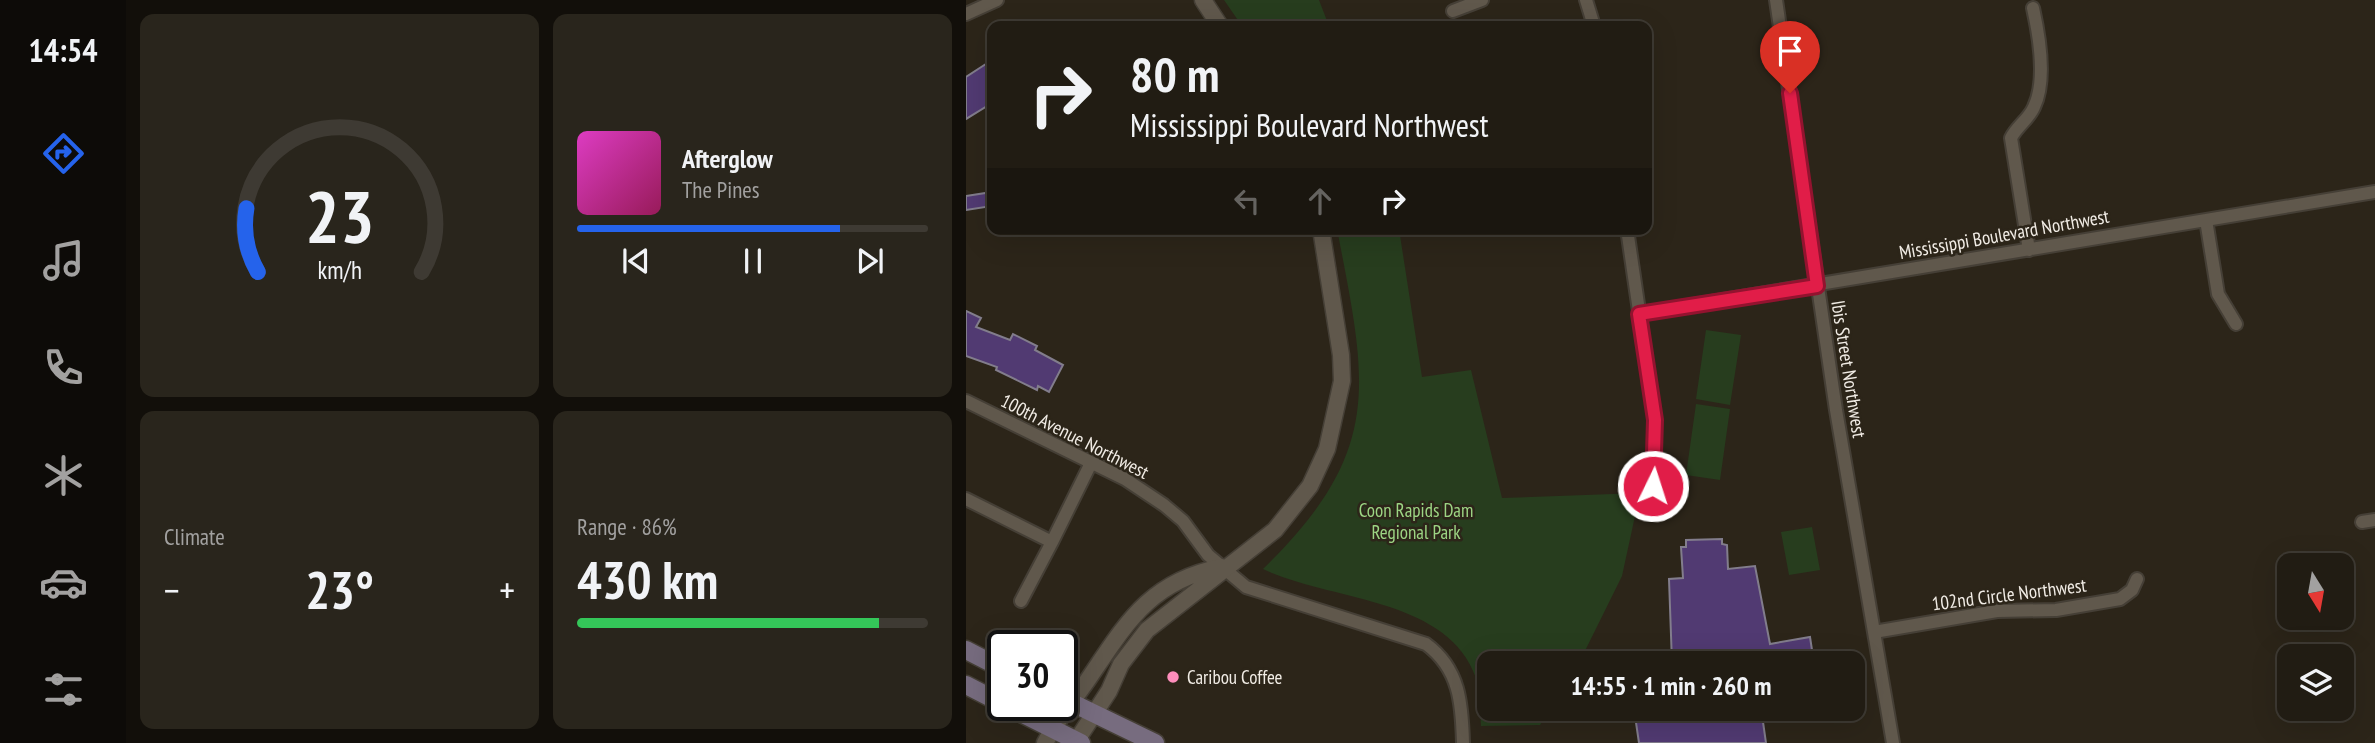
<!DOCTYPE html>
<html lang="en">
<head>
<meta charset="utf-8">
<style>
	body { margin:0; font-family:"PT Sans Narrow",sans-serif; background:#29251c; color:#f1f3f6; height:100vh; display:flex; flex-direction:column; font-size:26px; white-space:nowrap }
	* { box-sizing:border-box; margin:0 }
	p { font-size:23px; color:#a2a1a0 }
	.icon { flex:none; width:38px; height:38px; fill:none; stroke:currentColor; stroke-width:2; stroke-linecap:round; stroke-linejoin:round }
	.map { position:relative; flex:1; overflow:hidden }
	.drawer { display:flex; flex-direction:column; gap:14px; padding:14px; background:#120f0a; width:840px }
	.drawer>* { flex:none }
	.top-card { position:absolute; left:21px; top:21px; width:665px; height:214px; border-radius:14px; box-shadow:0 7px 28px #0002,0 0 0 2px #3e3a33; background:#211c13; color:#f1f3f6; overflow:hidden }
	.needle { width:46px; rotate:169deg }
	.buttons { position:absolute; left:1311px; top:553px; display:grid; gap:14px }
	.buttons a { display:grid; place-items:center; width:77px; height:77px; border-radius:14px; background:#211c13; box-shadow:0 7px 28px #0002,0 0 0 2px #3e3a33; font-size:35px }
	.speed { position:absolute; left:21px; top:630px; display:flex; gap:14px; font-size:35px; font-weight:700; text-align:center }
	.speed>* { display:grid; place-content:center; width:91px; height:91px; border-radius:50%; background:#211c13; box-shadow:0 7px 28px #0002,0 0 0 2px #3e3a33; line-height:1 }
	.speed .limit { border:4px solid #111; border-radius:10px; background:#fff; color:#111 }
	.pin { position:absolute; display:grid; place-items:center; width:60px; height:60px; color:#fff; margin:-72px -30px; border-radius:50% 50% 50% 0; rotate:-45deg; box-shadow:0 0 7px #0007 }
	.pin .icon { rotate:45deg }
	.me { position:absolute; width:77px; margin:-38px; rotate:4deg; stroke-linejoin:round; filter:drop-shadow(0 0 5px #0008) }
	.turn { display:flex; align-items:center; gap:24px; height:147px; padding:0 28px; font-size:32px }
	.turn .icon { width:91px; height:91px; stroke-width:2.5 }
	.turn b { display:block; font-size:49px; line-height:60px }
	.lanes { display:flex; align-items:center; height:66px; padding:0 28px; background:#0003; justify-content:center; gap:35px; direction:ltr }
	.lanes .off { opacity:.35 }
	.big { font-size:52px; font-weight:700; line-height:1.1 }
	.drawer .tile { flex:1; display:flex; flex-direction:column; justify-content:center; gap:10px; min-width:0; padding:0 24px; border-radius:14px; background:#29251c }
	.drawer .dial { align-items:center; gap:0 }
	.dial svg { height:182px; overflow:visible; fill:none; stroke:#3e3a33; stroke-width:7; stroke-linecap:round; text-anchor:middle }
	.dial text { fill:#f1f3f6; stroke:none }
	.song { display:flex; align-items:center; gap:21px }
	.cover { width:84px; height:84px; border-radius:10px; background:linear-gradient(135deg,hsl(310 70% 55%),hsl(330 70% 35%)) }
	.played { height:7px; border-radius:4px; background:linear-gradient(90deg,#2563eb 75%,#3e3a33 75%) }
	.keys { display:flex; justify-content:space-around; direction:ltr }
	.heat { display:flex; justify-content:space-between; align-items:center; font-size:38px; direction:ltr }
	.charge { height:10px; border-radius:5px; background:linear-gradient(90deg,#34c759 86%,#3e3a33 0) }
	.drawer .tiles { flex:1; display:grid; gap:14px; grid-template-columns:repeat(2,1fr) }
	.trip { position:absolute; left:511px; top:651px; width:388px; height:70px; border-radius:14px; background:#211c13; box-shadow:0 7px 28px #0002,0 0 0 2px #3e3a33; font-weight:700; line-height:70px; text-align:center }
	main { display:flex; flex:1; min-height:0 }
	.tab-bar { display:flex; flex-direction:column; width:126px; justify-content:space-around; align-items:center; background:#0d0b08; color:#a2a1a0 }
	.tab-bar .icon { width:49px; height:49px }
	.tab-bar .current { color:#2563eb }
	.tab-bar b { font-size:32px; color:#f1f3f6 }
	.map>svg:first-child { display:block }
</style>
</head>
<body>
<main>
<nav class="tab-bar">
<b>14:54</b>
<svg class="icon current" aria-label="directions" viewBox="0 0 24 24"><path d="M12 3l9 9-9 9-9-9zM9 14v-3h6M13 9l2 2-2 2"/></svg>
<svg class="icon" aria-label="music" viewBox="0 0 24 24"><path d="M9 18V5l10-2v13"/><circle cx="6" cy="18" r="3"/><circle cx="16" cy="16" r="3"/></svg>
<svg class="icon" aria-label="phone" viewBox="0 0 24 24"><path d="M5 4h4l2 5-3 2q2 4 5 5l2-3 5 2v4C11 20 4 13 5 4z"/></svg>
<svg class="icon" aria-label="climate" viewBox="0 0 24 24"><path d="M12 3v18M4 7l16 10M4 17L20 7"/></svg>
<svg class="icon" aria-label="car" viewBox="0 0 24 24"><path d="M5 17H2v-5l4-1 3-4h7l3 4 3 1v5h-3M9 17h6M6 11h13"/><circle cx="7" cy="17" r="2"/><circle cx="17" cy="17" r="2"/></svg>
<svg class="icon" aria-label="filters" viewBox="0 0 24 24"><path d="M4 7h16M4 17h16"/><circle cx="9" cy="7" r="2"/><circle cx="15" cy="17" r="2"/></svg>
</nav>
<section class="drawer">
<div class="tiles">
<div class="tile dial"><svg viewBox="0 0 100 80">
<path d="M14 69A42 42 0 1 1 86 69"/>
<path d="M14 69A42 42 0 0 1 9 41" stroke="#2563eb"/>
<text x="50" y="56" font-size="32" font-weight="700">23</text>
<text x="50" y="72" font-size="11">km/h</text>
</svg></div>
<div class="tile">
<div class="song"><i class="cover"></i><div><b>Afterglow</b><p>The Pines</p></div></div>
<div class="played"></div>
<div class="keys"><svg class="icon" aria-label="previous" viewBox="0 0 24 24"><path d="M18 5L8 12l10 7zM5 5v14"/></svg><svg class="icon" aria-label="pause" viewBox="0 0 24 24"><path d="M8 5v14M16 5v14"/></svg><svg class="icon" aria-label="next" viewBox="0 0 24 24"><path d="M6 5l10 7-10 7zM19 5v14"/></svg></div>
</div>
<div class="tile"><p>Climate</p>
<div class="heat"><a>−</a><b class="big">23°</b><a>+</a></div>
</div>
<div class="tile"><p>Range · 86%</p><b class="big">430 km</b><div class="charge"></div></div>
</div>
</section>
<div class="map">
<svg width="1409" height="743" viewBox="0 0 1409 743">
	<rect width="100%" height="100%" fill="#2c2519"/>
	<path fill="#273d1e" d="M258,0h95l10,26h-87z
		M371,229h62l23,148 49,-7 31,128 138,-5 -18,83 -43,87h-90v46h61l-10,16 -59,1c-1,-15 0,-34 -5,-48 -28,-81 -146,-77 -213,-109 122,-119 104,-185 74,-340z
		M740,330l35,5 -11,70 -34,-6z
		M730,404l34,5 -10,71 -34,-5z
		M846,527l8,43 -31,5 -8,-43z"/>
	<path fill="#513a72" stroke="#827d8c" stroke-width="2" d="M26,60v43l-26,16v-42z
		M26,192v14l-26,4v-14z
		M0,311l15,7 -5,9 34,13 3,-6 24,12 -2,4 28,15 -14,27 -11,-6 -1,4 -41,-20 1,-3 -31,-11z
		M756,539v5l5,1 1,24 27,-3 15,78 40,-7 4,26h-142l-3,-84 14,-1 -2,-31h5v-7z
		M668,709h170l1,5 -42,8 3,21h-127z"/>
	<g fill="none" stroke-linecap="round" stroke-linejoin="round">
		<defs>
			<path id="minor" d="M620,0l8,26
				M810,0l60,410 57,333
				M487,11l29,-11
				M0,14l31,-14
				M1240,220l12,74 18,30
				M661,229l28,191 -2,66
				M1063,250l-18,-112c6,-12 18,-19 23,-31 13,-27 5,-72 -1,-99
				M673,314l736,-122
				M0,401l159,78 39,26 19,16 25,34 38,32 180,57c34,25 36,60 37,99
				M0,499l86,43 -31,59
				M1396,522l13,-2
				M86,542l39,-79
				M908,632l123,-21 59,-1 64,-11 12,-9 5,-11"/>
			<path id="tertiary" d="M237,0l17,26
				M79,743c12,-23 28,-42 42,-62 39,-57 61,-99 134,-114
				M109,743l34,-52 12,-27 26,-34 128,-100 35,-44 17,-37 15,-68 -1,-26 -20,-126"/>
			<path id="secondary" d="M0,650l37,19
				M0,685l37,19
				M96,698l93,45
				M39,705l76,38"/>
		</defs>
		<use href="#minor" stroke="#453f36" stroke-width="16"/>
		<use href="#tertiary" stroke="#453f36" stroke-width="19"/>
		<use href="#secondary" stroke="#453f36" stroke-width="21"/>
		<use href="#minor" stroke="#60584c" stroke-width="12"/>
		<use href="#tertiary" stroke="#60584c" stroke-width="16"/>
		<use href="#secondary" stroke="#776c7f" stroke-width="18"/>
	</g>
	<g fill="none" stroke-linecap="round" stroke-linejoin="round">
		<defs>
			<path id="route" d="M687,486l2,-66 -16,-106 178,-28 -27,-193"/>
		</defs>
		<use href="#route" stroke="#92132f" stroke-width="18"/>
		<use href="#route" stroke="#e11d48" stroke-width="12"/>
	</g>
	<circle fill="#fe8ebc" stroke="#2c2519" stroke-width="2.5" cx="207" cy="677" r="7"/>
	<g text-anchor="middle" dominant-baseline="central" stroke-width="5" stroke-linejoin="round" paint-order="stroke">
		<g font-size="19" fill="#f1ece5" stroke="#2c2519">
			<text transform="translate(1038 234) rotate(-10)">Mississippi Boulevard Northwest</text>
			<text transform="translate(883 369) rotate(81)">Ibis Street Northwest</text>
			<text transform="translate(109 436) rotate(27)">100th Avenue Northwest</text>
			<text transform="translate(1043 594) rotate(-7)">102nd Circle Northwest</text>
		</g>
		<g font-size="19" fill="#9dd584" stroke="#2c2519">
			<text x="450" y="510">Coon Rapids Dam<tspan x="450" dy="22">Regional Park</tspan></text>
		</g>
		<g font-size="19" fill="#f1ece5" stroke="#2c2519" text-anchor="start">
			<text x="221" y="677">Caribou Coffee</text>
		</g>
	</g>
</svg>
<div class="buttons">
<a><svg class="needle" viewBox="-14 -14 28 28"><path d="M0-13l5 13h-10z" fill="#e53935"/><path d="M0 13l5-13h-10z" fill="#a2a1a0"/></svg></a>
<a><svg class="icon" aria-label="layers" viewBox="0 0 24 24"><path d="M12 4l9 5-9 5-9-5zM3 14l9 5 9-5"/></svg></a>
</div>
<div class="speed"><div class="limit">30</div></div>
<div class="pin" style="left:824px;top:93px;background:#d93025"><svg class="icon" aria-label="arrive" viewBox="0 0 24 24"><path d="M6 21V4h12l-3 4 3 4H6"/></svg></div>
<svg class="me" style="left:687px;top:486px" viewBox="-20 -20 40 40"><circle r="17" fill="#e11d48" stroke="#fff" stroke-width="3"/><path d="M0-11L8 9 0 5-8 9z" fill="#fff"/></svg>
<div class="trip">14:55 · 1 min · 260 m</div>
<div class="top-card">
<div class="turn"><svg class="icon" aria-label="right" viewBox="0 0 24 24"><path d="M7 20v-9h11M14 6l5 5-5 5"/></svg><div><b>80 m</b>Mississippi Boulevard Northwest</div></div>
<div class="lanes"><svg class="icon off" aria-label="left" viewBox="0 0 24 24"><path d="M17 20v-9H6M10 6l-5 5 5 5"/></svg><svg class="icon off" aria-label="ahead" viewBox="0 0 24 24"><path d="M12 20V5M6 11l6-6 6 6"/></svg><svg class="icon" aria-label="right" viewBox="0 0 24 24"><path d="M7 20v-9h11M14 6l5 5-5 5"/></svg></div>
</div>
</div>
</main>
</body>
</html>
